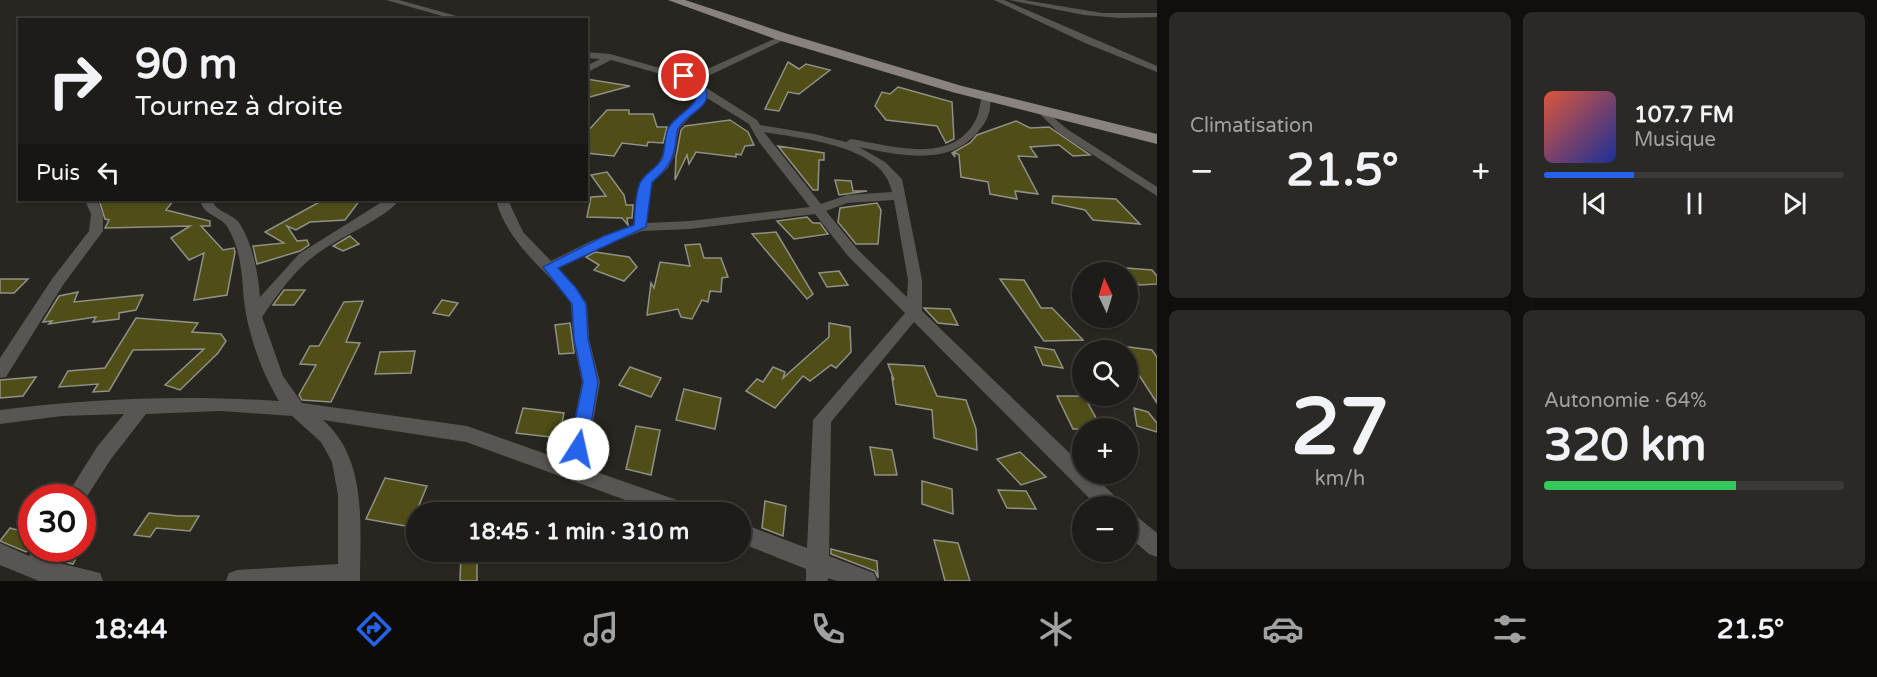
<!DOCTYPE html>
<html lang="fr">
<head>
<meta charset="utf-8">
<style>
	body { margin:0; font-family:"Varela Round",sans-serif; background:#2b2925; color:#f1f3f6; height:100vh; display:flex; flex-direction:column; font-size:22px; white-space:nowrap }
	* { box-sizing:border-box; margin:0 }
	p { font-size:20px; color:#a1a1a2 }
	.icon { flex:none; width:33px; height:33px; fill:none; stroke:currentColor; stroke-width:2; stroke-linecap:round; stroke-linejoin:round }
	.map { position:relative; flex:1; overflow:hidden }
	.side { display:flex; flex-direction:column; gap:12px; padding:12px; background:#100f0d; width:720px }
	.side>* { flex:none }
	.banner { position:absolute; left:18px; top:18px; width:570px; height:183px; border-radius:0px; box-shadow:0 2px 4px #0004,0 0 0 2px #3c3a37; background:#1e1c18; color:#f1f3f6; overflow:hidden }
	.needle { width:39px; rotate:356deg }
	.controls { position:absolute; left:1072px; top:262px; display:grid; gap:12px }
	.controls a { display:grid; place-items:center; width:66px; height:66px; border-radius:50%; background:#1e1c18; box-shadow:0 2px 4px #0004,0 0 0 2px #3c3a37; font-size:30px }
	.speed { position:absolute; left:18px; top:484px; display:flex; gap:12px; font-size:30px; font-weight:700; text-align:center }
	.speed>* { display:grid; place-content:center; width:78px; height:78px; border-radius:50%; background:#1e1c18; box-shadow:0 2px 4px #0004,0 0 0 2px #3c3a37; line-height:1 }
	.speed .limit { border:9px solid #d22; background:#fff; color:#111 }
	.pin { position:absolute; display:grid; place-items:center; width:51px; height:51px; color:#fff; margin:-26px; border:3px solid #fff; border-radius:50%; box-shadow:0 2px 6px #0007 }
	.me { position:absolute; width:66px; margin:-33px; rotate:10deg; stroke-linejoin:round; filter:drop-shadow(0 0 4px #0008) }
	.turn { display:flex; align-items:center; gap:21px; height:126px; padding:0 18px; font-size:27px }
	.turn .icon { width:78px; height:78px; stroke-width:2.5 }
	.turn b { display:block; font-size:42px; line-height:51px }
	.then { display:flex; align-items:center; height:57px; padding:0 18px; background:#0003; gap:12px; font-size:22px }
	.big { font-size:45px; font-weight:700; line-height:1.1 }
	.side .widget { flex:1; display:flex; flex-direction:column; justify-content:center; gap:9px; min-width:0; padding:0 21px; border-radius:9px; background:#2b2925 }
	.side .dial { align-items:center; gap:0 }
	.dial b { font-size:78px; line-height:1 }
	.song { display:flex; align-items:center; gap:18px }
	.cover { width:72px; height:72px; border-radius:9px; background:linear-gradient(135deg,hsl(10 70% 55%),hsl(230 70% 35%)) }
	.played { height:6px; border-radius:3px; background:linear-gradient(90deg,#2563eb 30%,#3c3a37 30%) }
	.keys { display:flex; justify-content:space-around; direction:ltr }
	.heat { display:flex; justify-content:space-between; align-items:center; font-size:33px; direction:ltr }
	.charge { height:9px; border-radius:4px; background:linear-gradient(90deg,#34c759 64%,#3c3a37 0) }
	.side .tiles { flex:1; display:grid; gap:12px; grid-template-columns:repeat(2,1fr) }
	.trip { position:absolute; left:406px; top:502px; width:345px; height:60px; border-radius:30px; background:#1e1c18; box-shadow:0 2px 4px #0004,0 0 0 2px #3c3a37; font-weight:700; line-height:60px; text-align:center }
	.menu { display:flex; height:96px; justify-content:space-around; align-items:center; background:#0c0b0a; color:#a1a1a2 }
	.menu .icon { width:42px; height:42px }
	.menu .selected { color:#2563eb }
	.menu b { font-size:27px; color:#f1f3f6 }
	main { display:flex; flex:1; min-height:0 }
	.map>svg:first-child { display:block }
</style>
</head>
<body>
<main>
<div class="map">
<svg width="1157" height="581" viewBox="0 0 1157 581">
	<rect width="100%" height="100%" fill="#282620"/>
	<path fill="#4f4e17" stroke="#909088" stroke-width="1.5" d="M788,62l11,7 7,-5 24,6 -31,24 -11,-2 -9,19 -14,-2z
		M586,79l44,7 -44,12z
		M898,87l54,15 2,37 -8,4 -9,-17 -51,-6 -11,-14 7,-14 8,2z
		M607,110h22v4h24l4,13h10l-4,16 -15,-1 -1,4 -25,-3 -8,13 -28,-3v-20z
		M730,120l18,12 6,13 -9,1 -4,9 -5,-1v3l-40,-5 -7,12 -2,-9 -12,25 1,-23 5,-27 4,-4z
		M1016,121l14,7 19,-1 41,28 -17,1 -14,-11 -29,2 7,10 -19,-1 20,38 -23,-3 2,8 -27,-5 -2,-12 -27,-5 -2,-22 -5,-3 1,5 -3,-4 18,-10 7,-8z
		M778,146l46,7v7h-5l-1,30h-5z
		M607,172l17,23 2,10h7l-1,13h-5l1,7 -6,-7 -35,-1 4,-20 15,-1 -15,-21z
		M835,180l16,1 2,10h14l-28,4z
		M1053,196l63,3 24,25 -47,-4 -8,-10 -33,-7z
		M99,200h75l-8,10 44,11v5h-9l22,24 11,-2 1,4 -8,43 -33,5 10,-47 -15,7 -18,-22 19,-12 -85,2 4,-8 -4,-1z
		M323,200h37l-15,20 -35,2 -14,8 -9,-4 10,15 10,-1 2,5 -9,6 -43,13 -4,-18 31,-3 -19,-11z
		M877,203l4,7 -3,34h-22l-18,-22 2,-14z
		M807,217l6,6h7l8,11 -34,5 -17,-18z
		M776,232l37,62 -6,5 -55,-65z
		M350,236l9,8 -16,7 -10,-5z
		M700,244l4,14h17l7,19 -6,1 -1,14 -11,-1 -2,11 -6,-2 -10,19 -11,-2 -3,-8 -31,6 4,-32 3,5 6,-26 30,4 -5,-21z
		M595,252l34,5 8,10 -13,14 -30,-11 5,-5 -13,-8z
		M1126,268l26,2 5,6v8l-18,1z
		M839,271l9,14 -21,2 -8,-14z
		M0,279h28l-14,14h-14z
		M1000,279l24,1 17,28h11l31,32 -39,1z
		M284,290h21l-11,15h-21z
		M78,292l-4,10 69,-7 -7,15 -17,3v6l-26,3 3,-5 -47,7 3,-3 -9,1 16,-26z
		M442,300l16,3 -9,13 -16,-3z
		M363,301l-17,41 14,1 -29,59 -29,-2 -3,-5 17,-30 -16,-1 10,-18h9l25,-44z
		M924,308l26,1 8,16 -20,-2z
		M136,318l62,5 -6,9 29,2 5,7 -8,12 -38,37 -15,-5 39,-36 -71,1 -24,41 -16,1 5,-8 -39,3 9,-16 37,-3z
		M570,323l4,30 -15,1 -4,-29z
		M829,323l21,4 1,25 -15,16 -5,-3 -21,16 -7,-5 -28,32 -29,-17 11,-12 6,3 10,-15 12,5 -2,6 46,-41z
		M1121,346l31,4 5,7v46l-29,-45v-7h-4z
		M1035,347l19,3 9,18 -20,-3z
		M415,351l-4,22 -36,1 5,-22z
		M888,364l36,2 13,30 29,4 10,29 1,21 -43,-12 -2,-28 -36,-6 -4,-26 2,2z
		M630,367l31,11 -10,19 -32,-12z
		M36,377l-13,19 -23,2v-18z
		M684,389l37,9 -6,31 -39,-9z
		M1057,396h27l18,33h-29z
		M523,408l41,5 -5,25 -43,-5z
		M1134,408l14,4 9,11v9l-20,-6z
		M636,426l24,4 -9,45 -25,-6z
		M870,447l22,3 5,25h-22z
		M1020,452l26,25 -25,8 -24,-26z
		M385,478l42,8 -10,24v18l-51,-9z
		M922,481l30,8 1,25 -31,-10z
		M998,490l28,1 10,18 -29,-1z
		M765,501l21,5 -3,30 -21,-8z
		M149,513l29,3h21l-9,15 -34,-3 -6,9 -16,-2z
		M10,528l22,6v13l-6,5 -26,-11z
		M934,540l24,3 12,38h-25z
		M831,549l46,12 1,17 -3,-7 -44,-17z
		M79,552l-6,12 -19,-5 3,-5z
		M461,552h16v29h-17z"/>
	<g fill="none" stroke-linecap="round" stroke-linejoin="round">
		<path fill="#585553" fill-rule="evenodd" d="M386,0h13l72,20h-15z
			M994,0h10l153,66v6l-72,-29z
			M1009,0h15l78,13h55v4l-37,1 -36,-3z
			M783,35h3v4l-80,38 -1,10 52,33 3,5 54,9 32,8 5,-3c38,6 100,27 124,-18 5,-8 4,-18 8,-26h6c4,11 -1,25 -9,34 -28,39 -82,26 -121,18l26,15 17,17 20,101v31l161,155v8h9l27,26 3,7h-24l-184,-185 -83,100 -2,134 45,17 3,8h-40l-9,-3v3h-22v-12l-65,-26v-20l66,25 6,-128 92,-107 -57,-57 -33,-42 -125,15 -48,2 -41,16 -43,22 18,19 11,16 2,35 11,43 -15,86 109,38 3,7h-36l-195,-71 -143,-22c45,39 37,107 37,161h-134l3,-8 8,-3 101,-6v-69l-6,-33 -11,-20 -29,-26 -71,-5 -75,3 -35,45 -29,45v-6h-17l32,-51 27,-33 -62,2 -62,8v-14c92,-12 187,-15 279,-9 -15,-25 -26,-54 -32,-82 -7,-32 -1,-59 -19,-91 -7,-13 -24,-11 -28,-28h12c4,13 21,13 28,24 13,21 18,49 20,73l39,-43 86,-54h14c-10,16 -60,38 -78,51 -25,17 -42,41 -59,66l21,59 19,27 165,23 99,35 16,-79 -9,-43 -2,-35 -6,-10c-26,-29 -59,-55 -69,-94h12l15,32 28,29 40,-20 43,-16 3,-35 4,-9 16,-15 5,-10 7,-28 27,-28 3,-8 -3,-8 -85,-24 -25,13v-7l14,-7 -14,-1v-6l24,2 86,24 7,-7zM707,98l42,26 10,18 51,65 -120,14 -43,2 2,-33 3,-7 16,-15 6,-12 5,-27zM764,132c38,7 120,13 128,60l-45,3 -26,9zM894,200l14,80 -1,17 -49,-47 -32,-39 21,-8z
			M1043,109l24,20 90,58v9l-98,-63 -21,-21z
			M85,200h12l6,14v17l-40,54 -57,92 -6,1v-20l52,-79 37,-48 2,-17z
			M1128,512l7,3 22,18v24l-8,-3 -21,-18z
			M0,543l29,13 5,-7h23l-6,12 49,12 3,8h-64l-39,-16z"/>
		<path fill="#88837e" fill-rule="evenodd" d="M668,0h17l103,34 174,52 195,48v10l-205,-52 -174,-52z"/>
	</g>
	<path fill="#2563eb" stroke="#184099" stroke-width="1.5" d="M684,74l18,6c16,29 -12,28 -24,49 -2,4 -2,13 -3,18 -3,16 -11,25 -23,35l-6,45 -88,41 18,20 10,16 2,35 10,43 -11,67 -3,6 -6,2 -6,-2 -3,-6 14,-67 -9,-43 -2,-35 -29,-37 61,-31 30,-11c1,-14 1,-30 6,-42 5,-10 16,-14 22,-24 4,-10 2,-23 7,-32 11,-17 36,-21 26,-44l-14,-5z"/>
</svg>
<div class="controls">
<a><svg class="needle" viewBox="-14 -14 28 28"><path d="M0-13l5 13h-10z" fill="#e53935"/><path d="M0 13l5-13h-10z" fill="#a1a1a2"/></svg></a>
<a><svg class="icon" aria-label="search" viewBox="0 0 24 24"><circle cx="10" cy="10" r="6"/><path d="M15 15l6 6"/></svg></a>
<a>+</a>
<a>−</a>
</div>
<div class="speed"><div class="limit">30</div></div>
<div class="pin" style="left:684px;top:76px;background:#d93025"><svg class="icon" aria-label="arrive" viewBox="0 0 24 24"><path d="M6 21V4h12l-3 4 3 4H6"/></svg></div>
<svg class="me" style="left:578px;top:449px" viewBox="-20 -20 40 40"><circle r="19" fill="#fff"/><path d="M0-13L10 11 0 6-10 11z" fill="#2563eb"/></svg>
<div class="trip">18:45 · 1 min · 310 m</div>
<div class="banner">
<div class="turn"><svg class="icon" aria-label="right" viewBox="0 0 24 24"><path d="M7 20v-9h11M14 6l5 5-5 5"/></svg><div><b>90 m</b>Tournez à droite</div></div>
<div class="then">Puis<svg class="icon" aria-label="left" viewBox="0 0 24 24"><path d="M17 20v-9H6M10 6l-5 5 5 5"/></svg></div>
</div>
</div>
<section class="side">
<div class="tiles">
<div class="widget"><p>Climatisation</p>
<div class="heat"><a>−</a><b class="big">21.5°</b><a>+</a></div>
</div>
<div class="widget">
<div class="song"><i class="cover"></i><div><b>107.7 FM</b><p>Musique</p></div></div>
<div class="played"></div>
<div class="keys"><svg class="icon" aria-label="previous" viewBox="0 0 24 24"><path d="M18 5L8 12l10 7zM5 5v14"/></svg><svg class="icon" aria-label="pause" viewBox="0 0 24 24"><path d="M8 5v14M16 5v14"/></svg><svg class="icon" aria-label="next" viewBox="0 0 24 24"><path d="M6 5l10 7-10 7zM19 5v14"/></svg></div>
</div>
<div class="widget dial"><b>27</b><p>km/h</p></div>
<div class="widget"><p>Autonomie · 64%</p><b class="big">320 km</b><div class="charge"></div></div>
</div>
</section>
</main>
<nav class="menu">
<b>18:44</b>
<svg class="icon selected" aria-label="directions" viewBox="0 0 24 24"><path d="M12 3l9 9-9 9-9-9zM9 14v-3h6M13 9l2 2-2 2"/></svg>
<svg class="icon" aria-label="music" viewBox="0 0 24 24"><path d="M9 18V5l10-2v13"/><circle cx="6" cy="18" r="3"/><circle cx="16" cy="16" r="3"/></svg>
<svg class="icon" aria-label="phone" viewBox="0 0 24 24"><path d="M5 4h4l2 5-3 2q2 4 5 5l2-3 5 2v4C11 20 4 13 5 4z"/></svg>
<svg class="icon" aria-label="climate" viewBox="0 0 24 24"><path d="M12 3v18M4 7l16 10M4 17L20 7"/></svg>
<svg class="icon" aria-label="car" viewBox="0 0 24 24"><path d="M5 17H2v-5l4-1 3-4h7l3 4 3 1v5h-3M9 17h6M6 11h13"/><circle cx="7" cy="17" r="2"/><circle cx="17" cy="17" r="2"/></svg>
<svg class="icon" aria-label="filters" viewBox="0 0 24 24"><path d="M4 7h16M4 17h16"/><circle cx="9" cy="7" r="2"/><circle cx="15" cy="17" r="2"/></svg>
<b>21.5°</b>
</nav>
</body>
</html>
